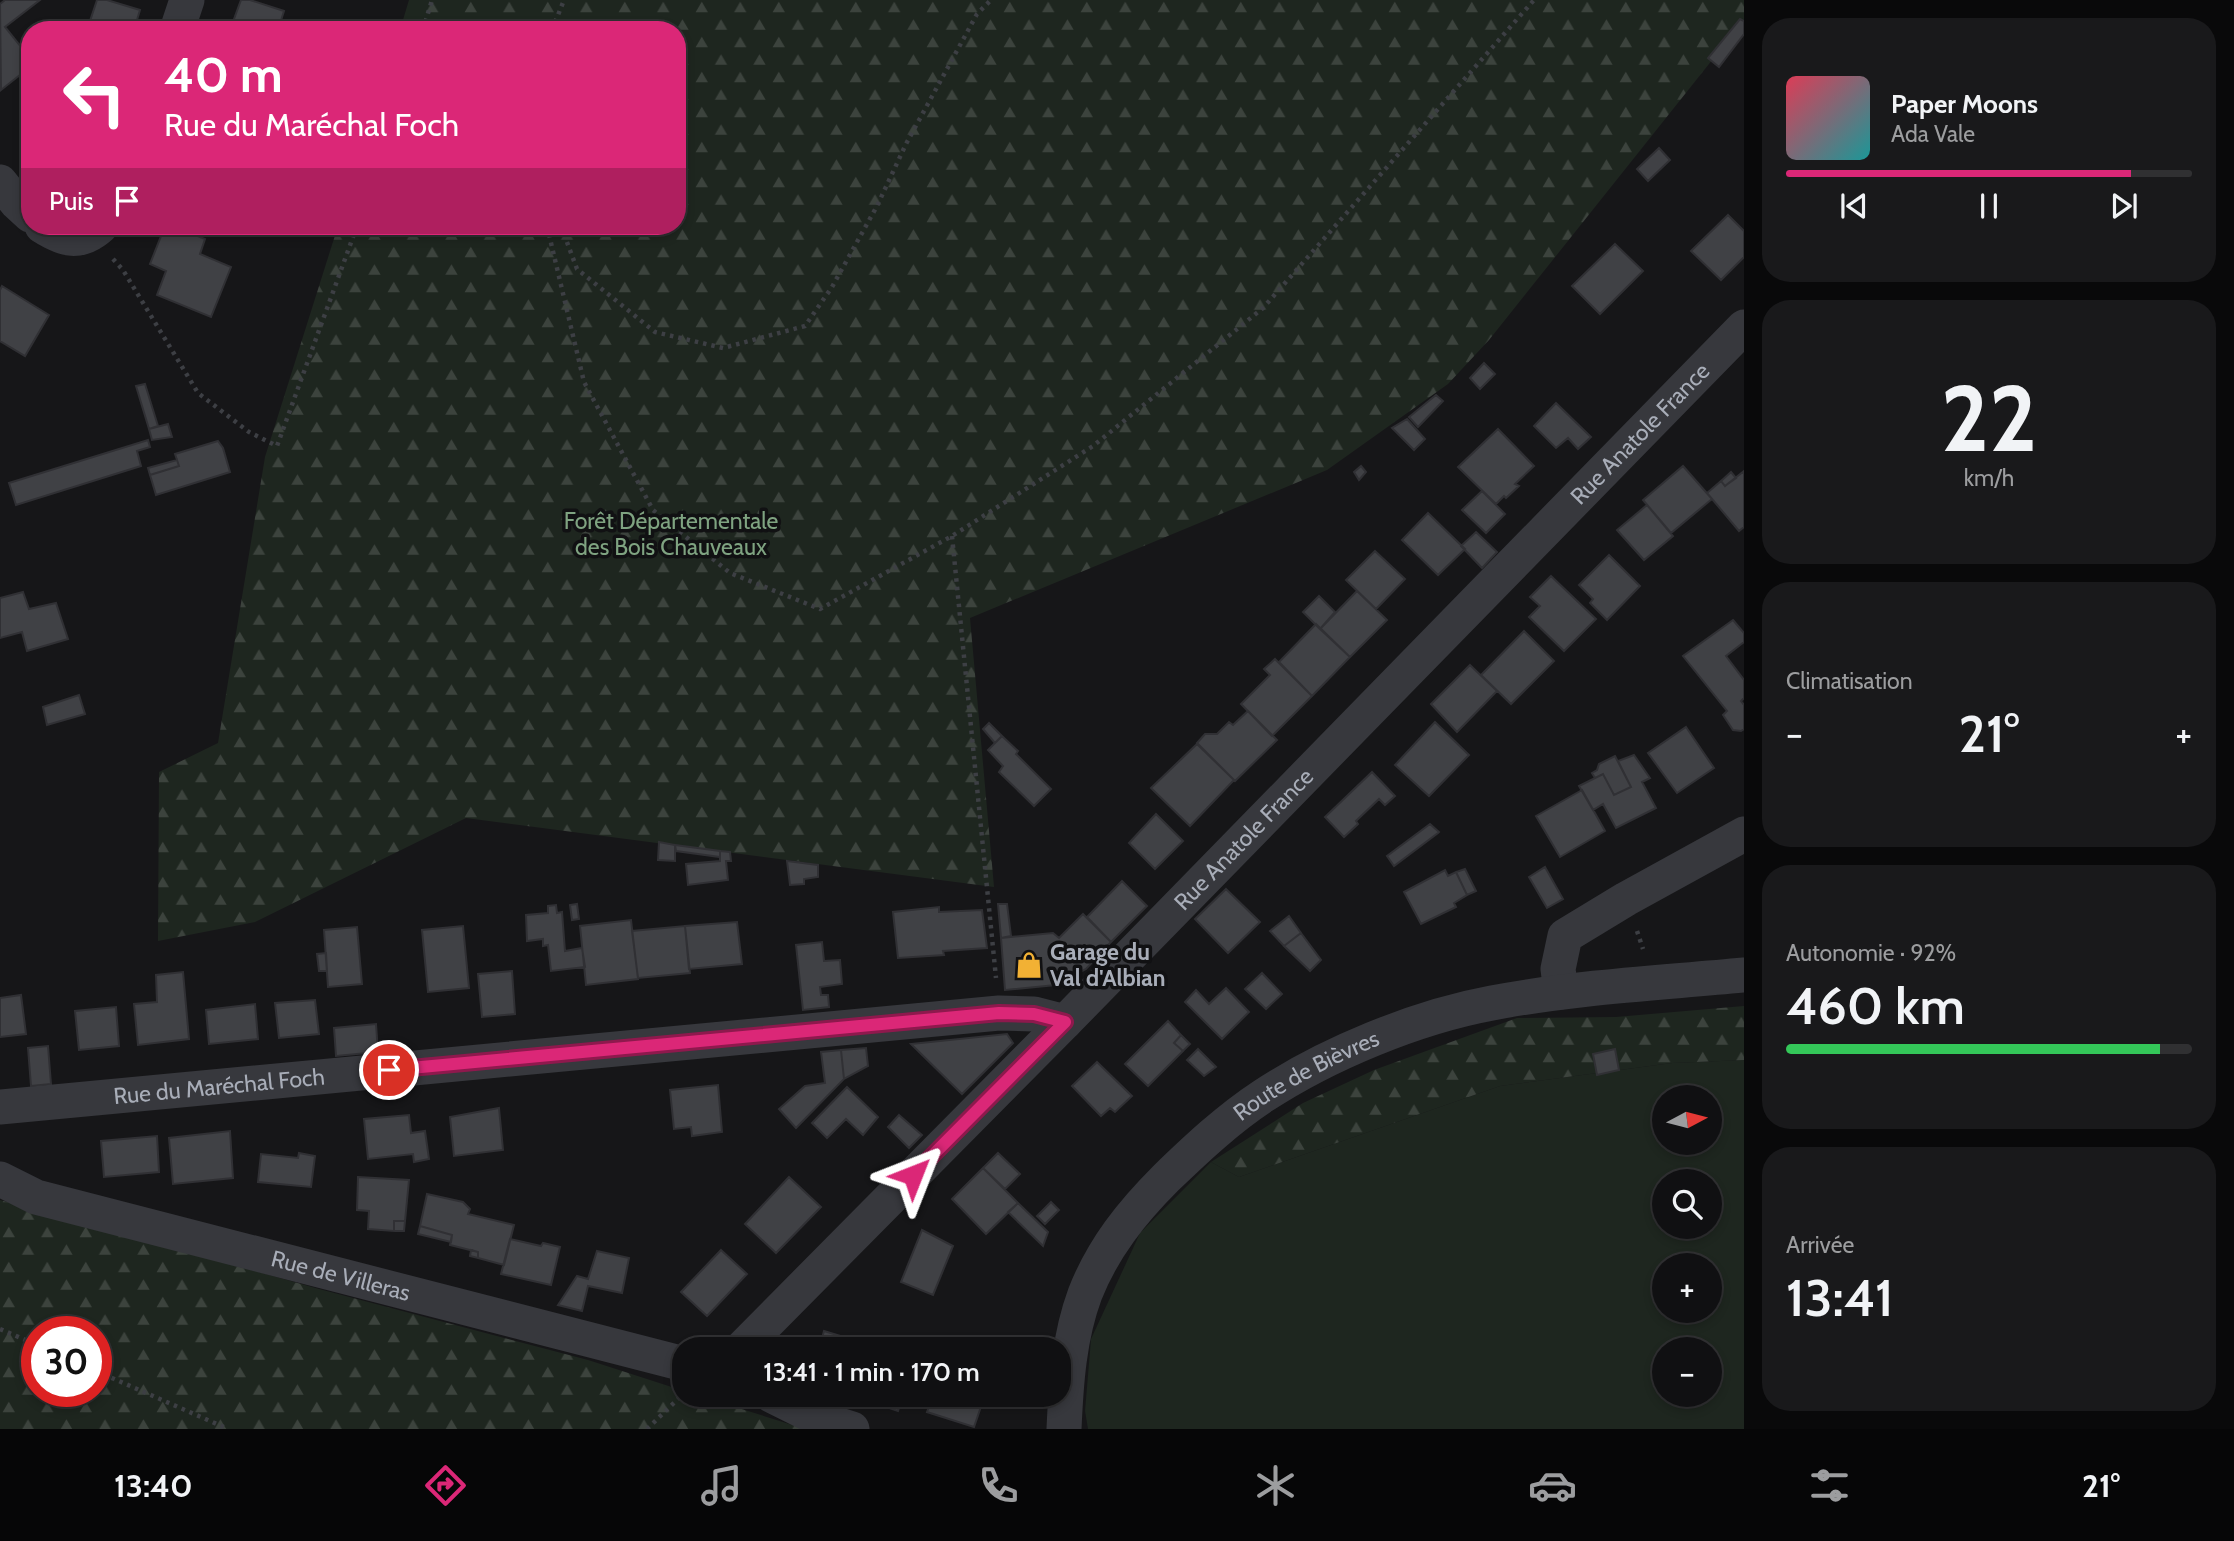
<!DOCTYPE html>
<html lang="fr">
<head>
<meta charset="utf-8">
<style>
	body { margin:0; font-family:Cabin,sans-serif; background:#19191b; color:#f1f3f6; height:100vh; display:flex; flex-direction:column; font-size:26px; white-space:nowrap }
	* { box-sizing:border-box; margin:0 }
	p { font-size:23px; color:#9c9d9f }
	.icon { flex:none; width:38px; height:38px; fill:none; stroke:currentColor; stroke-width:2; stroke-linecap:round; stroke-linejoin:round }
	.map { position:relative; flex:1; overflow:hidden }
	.side { display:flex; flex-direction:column; gap:18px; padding:18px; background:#09090a; width:490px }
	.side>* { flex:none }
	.banner { position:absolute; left:21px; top:21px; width:665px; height:214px; border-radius:28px; box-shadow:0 4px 10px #0003,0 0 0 2px #303032; background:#db2777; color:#fff; overflow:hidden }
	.needle { width:46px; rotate:83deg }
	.controls { position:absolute; left:1652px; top:1085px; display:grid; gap:14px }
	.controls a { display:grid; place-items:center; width:70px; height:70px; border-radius:50%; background:#101012; box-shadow:0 4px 10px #0003,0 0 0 2px #303032; font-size:35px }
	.speed { position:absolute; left:21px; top:1316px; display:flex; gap:14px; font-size:35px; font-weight:700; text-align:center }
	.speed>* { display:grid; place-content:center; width:91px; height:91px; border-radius:50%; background:#101012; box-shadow:0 4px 10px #0003,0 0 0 2px #303032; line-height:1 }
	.speed .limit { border:10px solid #d22; background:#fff; color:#111 }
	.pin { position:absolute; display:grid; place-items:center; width:60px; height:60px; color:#fff; margin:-30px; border:4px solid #fff; border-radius:50%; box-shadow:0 2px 7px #0007 }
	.me { position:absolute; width:77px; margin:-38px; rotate:45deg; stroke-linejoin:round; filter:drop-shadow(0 0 5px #0008) }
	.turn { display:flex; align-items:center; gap:24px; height:147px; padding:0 28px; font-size:32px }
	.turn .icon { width:91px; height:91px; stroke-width:2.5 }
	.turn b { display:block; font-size:49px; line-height:60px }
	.then { display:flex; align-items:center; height:66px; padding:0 28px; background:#0003; gap:14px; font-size:26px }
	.big { font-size:52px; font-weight:600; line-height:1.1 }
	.side .widget { flex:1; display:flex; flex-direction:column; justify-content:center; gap:10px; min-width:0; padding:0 24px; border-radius:28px; background:#19191b }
	.side .dial { align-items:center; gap:0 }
	.dial b { font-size:91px; line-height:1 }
	.song { display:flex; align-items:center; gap:21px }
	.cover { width:84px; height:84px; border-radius:10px; background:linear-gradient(135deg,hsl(350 70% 55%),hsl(180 70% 35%)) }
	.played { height:7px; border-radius:4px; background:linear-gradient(90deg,#db2777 85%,#303032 85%) }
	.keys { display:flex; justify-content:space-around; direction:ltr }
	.heat { display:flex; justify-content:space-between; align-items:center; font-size:38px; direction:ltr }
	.charge { height:10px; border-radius:5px; background:linear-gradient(90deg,#34c759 92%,#303032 0) }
	.trip { position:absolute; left:672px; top:1337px; width:399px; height:70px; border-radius:28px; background:#101012; box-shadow:0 4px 10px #0003,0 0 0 2px #303032; font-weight:600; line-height:70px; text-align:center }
	.menu { display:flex; height:112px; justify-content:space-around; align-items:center; background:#060607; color:#9c9d9f }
	.menu .icon { width:49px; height:49px }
	.menu .selected { color:#db2777 }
	.menu b { font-size:32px; color:#f1f3f6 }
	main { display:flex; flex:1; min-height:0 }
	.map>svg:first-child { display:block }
</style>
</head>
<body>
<main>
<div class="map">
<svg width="1744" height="1429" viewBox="0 0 1744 1429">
	<defs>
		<pattern id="forest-firs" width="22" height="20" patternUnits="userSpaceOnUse" patternTransform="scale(1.75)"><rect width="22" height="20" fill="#1e261f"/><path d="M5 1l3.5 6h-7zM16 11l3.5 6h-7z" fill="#3c433d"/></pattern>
	</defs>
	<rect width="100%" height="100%" fill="#161618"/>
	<path fill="#1e261f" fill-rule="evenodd" d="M1744,1060v369h-656l-3,-18 6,-72 49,-106 71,-71 28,15 261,-91 172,-23zM1664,1097h46v46h-46zM1664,1181h46v46h-46zM1664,1265h46v46h-46zM1664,1349h46v46h-46z"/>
	<path fill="url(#forest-firs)" fill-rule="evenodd" d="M409,0h1335v20l-255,320 -41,44 -121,86 -357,148 24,269 -528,-69 -211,104 -97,19 1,-169 59,-29 47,-286 73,-231h339v-196h-277z
		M1744,1006v54l-72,3 -172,23 -261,91 -28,-15 92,-59 71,-33 143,-52 99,-1z
		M0,1200l319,89 269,71 96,31v4h13l108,34h-805zM37,1332h59v59h-59z"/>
	<path fill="#404145" stroke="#303034" stroke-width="2" d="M5,0h35l-35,27 25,31v9l-29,23 -1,-86z
		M97,0h10l33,10 -6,20h-47z
		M241,0h9l34,11 -6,19h-48z
		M1740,19l4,2v13l-25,33 -11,-9z
		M1659,148l11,12 -22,21 -11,-12z
		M1728,215l16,16v26l-23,23 -30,-29z
		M165,226h9l31,13 -5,15 31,13 -20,50 -54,-22 9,-24 -16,-7z
		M1615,244l28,27 -43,43 -28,-28z
		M2,286l47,29 -24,41 -25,-15v-51z
		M1484,363l11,11 -15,15 -10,-11z
		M145,384l13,42 -9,3 -13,-43z
		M1436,395l7,6 -25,26 -9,-10z
		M1556,403l35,34 -13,12 -10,-11 -12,10 -22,-22z
		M1407,419l18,20 -11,11 -22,-22z
		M168,424l4,13 -20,3 -3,-11z
		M1498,429l36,37 -19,18 4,2 -13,12 -2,-2 -8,8 -38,-37z
		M148,440l2,7 -13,4 4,15 -125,39 -7,-22z
		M218,441l5,7 7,24 -74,23 -6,-20 29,-9 -4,-12z
		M177,460l2,6 -29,9 -2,-7z
		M1361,466l5,6 -7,8 -5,-8z
		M1683,466l29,33 -41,34 -28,-33z
		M1744,471v56l-5,4 -32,-38 14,-12 4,5z
		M1731,472l5,6 -11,8 -4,-5z
		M1482,491l23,23 -19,19 -24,-23z
		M1647,505l26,31 -29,24 -27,-30z
		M1428,513l37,36 -27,26 -36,-35z
		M1476,532l21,20 -15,16 -21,-22z
		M1375,551l30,28 -29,30 -30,-29z
		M1609,555l31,31 -33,34 -17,-17 3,-4 -14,-14z
		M1551,576l45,43 -32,32 -35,-34 11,-11 -10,-9z
		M1357,591l30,29 -37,37 -30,-28z
		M23,592l6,17 27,-6 12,36 -41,12 -5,-19 -22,6v-40z
		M1319,596l16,16 -15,17 -17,-17z
		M1733,620l11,13v9l-18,14 18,24v18l-3,3 3,4v24l-3,2 -8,-1 -10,-15 4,-4 -44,-55z
		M1316,624l34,33 -38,39 -33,-34z
		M1524,631l30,30 -43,43 -30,-29z
		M1275,659l37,37 -40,40 -31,-32 29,-29 -6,-6z
		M1470,665l27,26 -40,41 -26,-28z
		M79,695l6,19 -38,11 -4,-18z
		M1248,711l29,29 -42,41 -38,-38 8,-9h12l12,-12 4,3z
		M1435,722l34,33 -40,41 -34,-31z
		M989,723l13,13 -7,7 -12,-14z
		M1686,727l28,41 -37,25 -29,-40z
		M1002,736l16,15 -2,3 35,35 -17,17 -35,-34 4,-6 -15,-16z
		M1197,744l37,36 -44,46 -39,-38z
		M1634,755l16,23 -8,4 14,26 -40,20 -13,-24 -10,6 -14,-24 24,-12 11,21 17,-8 -13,-26z
		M1615,756l16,31 -17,8 -11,-21 -8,4 -3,-5 5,-3 2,-6z
		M1372,772l23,24 -10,9 -6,-6 -23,22 2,3 -14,13 -19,-20z
		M1582,790l23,41 -45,26 -24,-41z
		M1156,814l27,27 -28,28 -26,-26z
		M1430,824l9,8 -1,1 -44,33 -7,-10z
		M659,842l16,3v16l-17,-1z
		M675,845l45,6v6l-44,-6z
		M720,851l10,1 1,9h-5l2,19 -40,5 -2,-21 34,-3z
		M787,861l31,4v12l-14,2v5l-14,1z
		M1545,867l18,32 -16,9 -18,-31z
		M1465,869l11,22 -9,4 -11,-23z
		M1445,870l3,6 8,-4 11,23 -13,8 2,4 -35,17 -17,-32z
		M1122,881l25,25 -36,36 -24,-25z
		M1226,889l34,33 -32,31 -33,-34z
		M577,904l2,15 -7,1 -2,-15z
		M998,904h9l4,32 -10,2z
		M556,905l1,8 5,-1 3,39 17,-3 3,19 -34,4 -3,-26 -5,1v-7l-16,2 -1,-26 22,-2v-7z
		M939,907v5l43,-2 5,38 -44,3 1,4 -46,3 -5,-46z
		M1083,914l28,28 -25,27 -30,16 -51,5 -4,-52 52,-5 6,5z
		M1289,916l12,17 -17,13 -14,-15z
		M631,920l7,59 -52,6 -6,-59z
		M737,922l5,42 -53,5 -4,-43z
		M463,926l6,62 -41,4 -6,-62z
		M685,926l5,47 -52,5 -6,-47z
		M357,927l5,57 -34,3 -4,-57z
		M1301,933l20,27 -11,11 -26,-25z
		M822,942l2,19 16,-1 2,24 -22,3 1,8h7l1,12 -26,3 -7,-65z
		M326,953l1,18h-8l-2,-17z
		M512,971l3,43 -33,3 -4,-43z
		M183,972l6,67 -51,6 -4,-41 23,-2 -1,-27z
		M1262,973l20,21 -16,15 -21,-20z
		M1226,988l23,24 -27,27 -37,-37 11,-12 13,14z
		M21,995l5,39 -26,3v-39z
		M315,1000l4,34 -40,4 -4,-35z
		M255,1004l3,35 -49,5 -3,-34z
		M116,1007l3,39 -40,4 -4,-39z
		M1168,1021l13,14 -7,8 9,8 -35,35 -23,-22z
		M376,1024l2,28 -42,4 -2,-28z
		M1007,1034l6,9 -51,51 -51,-50z
		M1181,1035l9,9 -7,7 -9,-8z
		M48,1046l3,38 -20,2 -3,-38z
		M866,1048l2,18 -24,13 -3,-29z
		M1198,1049l18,18 -12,9 -17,-16z
		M1615,1049l4,21 -22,5 -4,-21z
		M841,1050l3,29 -48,49 -17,-19 26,-23 20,-3 -4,-31z
		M1097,1062l35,34 -17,16 -5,-4 -9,8 -29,-30z
		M718,1085l4,47 -30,4 -1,-9 -17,2 -4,-39z
		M847,1087l31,30 -15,18 -17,-16 -19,19 -15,-15z
		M499,1108l4,42 -49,6 -4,-39z
		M409,1115l2,18 14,-2 4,28 -15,3 -1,-8 -45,5 -4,-40z
		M899,1115l23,20 -13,13 -21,-21z
		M230,1131l3,47 -60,6 -4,-46z
		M157,1136l2,36 -55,5 -3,-36z
		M299,1153l16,3 -4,31 -53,-5 3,-28 37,4z
		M998,1153l22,21 -15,15 -22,-21z
		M983,1168l35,35 -32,31 -34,-35z
		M358,1177l51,3 -4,41h-11v10l-26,-2 1,-18 -12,-1z
		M789,1177l32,30 -45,46 -31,-29z
		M427,1194l36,8 7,7 -2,5 46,11 -10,40 -26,-7v-6l-28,-7 2,-10 -32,-9z
		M1051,1202l8,8 -14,14 -8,-8z
		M1018,1203l30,29 -5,14 -35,-34z
		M394,1221h11l-1,10h-10z
		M420,1226l32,9 -1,7 -33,-8z
		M922,1230l31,16 -20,49 -32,-13z
		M510,1239l31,7 2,-3 17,4 -9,38 -50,-11z
		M471,1250l7,2v6l-8,-2z
		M721,1250l26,24 -40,42 -26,-24z
		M597,1251l32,7 -7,35 -34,-7 -6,25 -24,-6 19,-29 11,3z
		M824,1331l36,11 -2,7h-39z
		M825,1395h18l-2,5z
		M861,1395h42l-5,16 -38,-13z
		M933,1395h52l-11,32 -47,-15z"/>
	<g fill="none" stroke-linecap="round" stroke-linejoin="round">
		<path stroke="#3d3f44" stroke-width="4.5" stroke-dasharray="3.5 5" stroke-linecap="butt" d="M423,30l9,-30
			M552,30l12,-30
			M547,226l37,156 69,128 77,63 90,36 132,-73 141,-90 170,-138 271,-308
			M561,226l16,43 78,63 68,16 82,-22 27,-39 45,-81 29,-62 71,-130 14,-14
			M113,259l10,11 75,123 51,39 28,14 80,-220
			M952,536l44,442
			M1637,931l6,18
			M0,1329l37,16
			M96,1371l130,57
			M647,1429l32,-31"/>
		<g stroke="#37383d" stroke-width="35">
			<path d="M177,30l10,-30"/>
			<path d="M0,182l17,21 13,12"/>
			<path d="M42,226c22,14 38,19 59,0"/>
			<path d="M1561,992l-3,-23 7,-33 61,-37 118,-65"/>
			<path id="s1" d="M0,1107l999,-94 35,1 31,8"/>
			<path id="s2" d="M0,1179l36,18 648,167"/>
			<path id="s3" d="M741,1349l324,-327 679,-695"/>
			<path d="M771,1395l46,23 35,11"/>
			<path id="s4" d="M1064,1429c2,-46 5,-92 21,-135 18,-46 47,-82 81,-116 30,-29 62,-59 97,-82 64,-42 153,-79 229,-93 83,-16 168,-20 252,-28"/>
		</g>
	</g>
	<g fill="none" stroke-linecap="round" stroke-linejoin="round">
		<defs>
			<path id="route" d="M389,1070l610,-57 35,1 31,8 -152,153"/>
		</defs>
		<use href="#route" stroke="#8e194d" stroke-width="18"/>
		<use href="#route" stroke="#db2777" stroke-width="12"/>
	</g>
	<defs>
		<symbol id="shop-bare" viewBox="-9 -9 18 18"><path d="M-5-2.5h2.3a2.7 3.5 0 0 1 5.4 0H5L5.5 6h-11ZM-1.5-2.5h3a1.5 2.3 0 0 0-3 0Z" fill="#f2b134" stroke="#111113" stroke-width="2.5" paint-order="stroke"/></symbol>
	</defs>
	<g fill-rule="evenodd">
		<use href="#shop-bare" x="1010" y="946" width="38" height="38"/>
	</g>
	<g text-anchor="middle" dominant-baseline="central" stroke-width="7" stroke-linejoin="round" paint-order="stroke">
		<g font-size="23" fill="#a8adb8" stroke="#111113">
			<text stroke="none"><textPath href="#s3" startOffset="1283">Rue Anatole France</textPath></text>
			<text stroke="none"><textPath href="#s3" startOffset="716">Rue Anatole France</textPath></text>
			<text stroke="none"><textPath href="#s4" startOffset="455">Route de Bièvres</textPath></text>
			<text stroke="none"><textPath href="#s1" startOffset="220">Rue du Maréchal Foch</textPath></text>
			<text stroke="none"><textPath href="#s2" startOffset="355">Rue de Villeras</textPath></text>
		</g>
		<g font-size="23" fill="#7fa381" stroke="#111113">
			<text x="671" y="521">Forêt Départementale<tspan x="671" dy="26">des Bois Chauveaux</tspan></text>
		</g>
		<g font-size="23" font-weight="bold" fill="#a8adb8" stroke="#111113" text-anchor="start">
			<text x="1050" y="952">Garage du<tspan x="1050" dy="26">Val d'Albian</tspan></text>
		</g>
	</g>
</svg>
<div class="controls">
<a><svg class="needle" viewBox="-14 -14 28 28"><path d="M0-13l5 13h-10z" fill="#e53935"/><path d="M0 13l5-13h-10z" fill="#9c9d9f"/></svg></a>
<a><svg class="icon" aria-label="search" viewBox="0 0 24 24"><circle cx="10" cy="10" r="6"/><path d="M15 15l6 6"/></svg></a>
<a>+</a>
<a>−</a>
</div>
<div class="speed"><div class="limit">30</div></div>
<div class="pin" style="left:389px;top:1070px;background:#d93025"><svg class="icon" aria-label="arrive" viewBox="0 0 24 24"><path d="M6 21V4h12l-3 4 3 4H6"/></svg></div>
<svg class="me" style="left:913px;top:1175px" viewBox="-20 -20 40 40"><path d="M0-17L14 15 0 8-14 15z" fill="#db2777" stroke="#fff" stroke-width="4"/></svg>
<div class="trip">13:41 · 1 min · 170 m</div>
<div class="banner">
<div class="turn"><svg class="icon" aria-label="left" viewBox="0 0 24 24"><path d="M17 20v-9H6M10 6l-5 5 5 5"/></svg><div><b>40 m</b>Rue du Maréchal Foch</div></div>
<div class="then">Puis<svg class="icon" aria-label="arrive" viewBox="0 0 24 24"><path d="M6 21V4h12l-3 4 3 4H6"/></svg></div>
</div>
</div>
<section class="side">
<div class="widget">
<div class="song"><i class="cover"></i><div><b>Paper Moons</b><p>Ada Vale</p></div></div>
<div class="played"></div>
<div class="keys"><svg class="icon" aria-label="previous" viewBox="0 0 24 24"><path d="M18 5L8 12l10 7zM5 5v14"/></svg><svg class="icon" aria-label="pause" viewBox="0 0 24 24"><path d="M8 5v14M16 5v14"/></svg><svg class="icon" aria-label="next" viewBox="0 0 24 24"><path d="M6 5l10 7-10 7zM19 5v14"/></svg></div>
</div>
<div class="widget dial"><b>22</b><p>km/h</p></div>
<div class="widget"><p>Climatisation</p>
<div class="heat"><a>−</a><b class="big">21°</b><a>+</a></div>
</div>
<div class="widget"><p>Autonomie · 92%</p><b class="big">460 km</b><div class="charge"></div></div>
<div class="widget"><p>Arrivée</p><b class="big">13:41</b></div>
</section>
</main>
<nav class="menu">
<b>13:40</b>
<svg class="icon selected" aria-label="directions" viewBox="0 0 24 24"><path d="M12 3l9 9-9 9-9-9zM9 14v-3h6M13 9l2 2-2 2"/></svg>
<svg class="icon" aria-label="music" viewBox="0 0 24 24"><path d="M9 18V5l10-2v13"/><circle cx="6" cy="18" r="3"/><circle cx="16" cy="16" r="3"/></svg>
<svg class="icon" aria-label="phone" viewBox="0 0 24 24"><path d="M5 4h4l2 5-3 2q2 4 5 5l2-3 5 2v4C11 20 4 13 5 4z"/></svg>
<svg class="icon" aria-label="climate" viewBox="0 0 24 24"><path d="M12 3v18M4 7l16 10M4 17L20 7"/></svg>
<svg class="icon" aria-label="car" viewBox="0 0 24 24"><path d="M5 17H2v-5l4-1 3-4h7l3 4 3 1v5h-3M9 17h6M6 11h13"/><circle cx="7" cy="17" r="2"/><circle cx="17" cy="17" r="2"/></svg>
<svg class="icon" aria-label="filters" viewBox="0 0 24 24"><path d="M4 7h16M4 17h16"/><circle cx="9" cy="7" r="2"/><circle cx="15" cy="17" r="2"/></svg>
<b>21°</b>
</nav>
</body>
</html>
